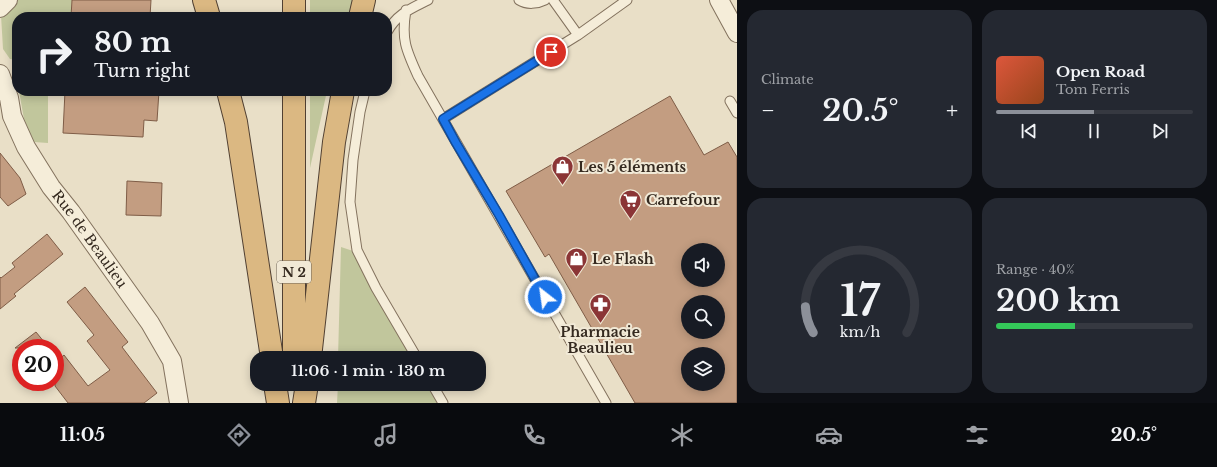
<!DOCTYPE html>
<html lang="en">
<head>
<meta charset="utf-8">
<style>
	body { margin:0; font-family:"Libre Baskerville",serif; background:#242831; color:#f1f3f6; height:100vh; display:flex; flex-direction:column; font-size:15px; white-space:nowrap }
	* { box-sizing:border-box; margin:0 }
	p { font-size:13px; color:#9ea1a6 }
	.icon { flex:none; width:22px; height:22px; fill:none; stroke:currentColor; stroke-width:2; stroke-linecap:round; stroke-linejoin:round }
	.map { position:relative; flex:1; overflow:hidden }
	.drawer { display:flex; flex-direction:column; gap:10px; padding:10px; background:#0d0f14; width:480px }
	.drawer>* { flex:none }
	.guide { position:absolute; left:12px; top:12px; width:380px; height:84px; border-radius:16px; box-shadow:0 2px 10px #0003; background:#171b24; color:#f1f3f6; overflow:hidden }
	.controls { position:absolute; left:681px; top:243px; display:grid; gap:8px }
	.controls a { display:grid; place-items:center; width:44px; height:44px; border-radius:50%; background:#171b24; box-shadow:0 2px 10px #0003; font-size:20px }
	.speed { position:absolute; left:12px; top:339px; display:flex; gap:8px; font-size:20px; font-weight:700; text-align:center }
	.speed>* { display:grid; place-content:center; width:52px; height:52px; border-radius:50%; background:#171b24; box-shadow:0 2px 10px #0003; line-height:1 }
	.speed .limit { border:6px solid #d22; background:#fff; color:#111 }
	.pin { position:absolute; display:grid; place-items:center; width:34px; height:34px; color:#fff; margin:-17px; border:2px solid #fff; border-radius:50%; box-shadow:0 1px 4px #0007 }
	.me { position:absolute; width:44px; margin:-22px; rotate:330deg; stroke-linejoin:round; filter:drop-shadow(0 0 3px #0008) }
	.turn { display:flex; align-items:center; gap:14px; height:84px; padding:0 16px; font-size:18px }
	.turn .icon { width:52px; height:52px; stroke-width:2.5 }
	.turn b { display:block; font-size:28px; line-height:34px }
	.big { font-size:30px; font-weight:600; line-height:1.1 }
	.drawer .card { flex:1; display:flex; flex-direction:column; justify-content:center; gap:6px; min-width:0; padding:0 14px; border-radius:16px; background:#242831 }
	.drawer .dial { align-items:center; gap:0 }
	.dial svg { height:104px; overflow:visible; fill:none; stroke:#363941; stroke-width:7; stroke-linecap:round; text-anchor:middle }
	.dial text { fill:#f1f3f6; stroke:none }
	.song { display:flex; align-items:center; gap:12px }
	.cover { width:48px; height:48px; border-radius:6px; background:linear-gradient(135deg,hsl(10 70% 55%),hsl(20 70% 35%)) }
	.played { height:4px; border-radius:2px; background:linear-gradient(90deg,#8c9099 50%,#363941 50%) }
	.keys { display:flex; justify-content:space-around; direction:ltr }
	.heat { display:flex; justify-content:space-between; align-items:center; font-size:22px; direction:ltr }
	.charge { height:6px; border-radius:3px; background:linear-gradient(90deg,#34c759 40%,#363941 0) }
	.drawer .tiles { flex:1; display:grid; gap:10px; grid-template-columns:repeat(2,1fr) }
	.trip { position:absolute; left:250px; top:351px; width:236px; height:40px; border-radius:16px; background:#171b24; box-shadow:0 2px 10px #0003; font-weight:600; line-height:40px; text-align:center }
	.tab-bar { display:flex; height:64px; justify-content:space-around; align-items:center; background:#090b0e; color:#9ea1a6 }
	.tab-bar .icon { width:28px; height:28px }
	.tab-bar .selected { color:#8c9099 }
	.tab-bar b { font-size:18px; color:#f1f3f6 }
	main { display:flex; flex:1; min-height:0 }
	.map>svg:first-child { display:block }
</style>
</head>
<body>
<main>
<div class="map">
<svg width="737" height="403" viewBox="0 0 737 403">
	<rect width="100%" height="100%" fill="#e9dfc7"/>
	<path fill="#c1c69c" d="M15,0h57l-1,17h-54v43l-7,-1 -7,-10 -2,-34z
		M310,0h45l-6,17h-39z
		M19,91h29v52l-14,-1 -10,-23z
		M310,91h17l-17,77z
		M341,247l12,4 11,24 47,83h-73z
		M338,384h88l11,19h-100z"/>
	<path fill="#c39d81" stroke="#7f5d47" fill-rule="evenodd" d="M72,0h79l-1,17h-79z
		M65,91h94l-2,30 -13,-1 -1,17 -80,-4z
		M670,96l34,59 24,-13 9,15v246h-102l-86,-149 -4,3 -39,-66zM688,250h30v30h-30zM688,302h30v30h-30zM688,354h30v30h-30z
		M0,153l20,25 6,16 -18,12 -8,-9z
		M127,181l35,2 -1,33 -35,-1z
		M47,234l16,20 -49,40 2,2 -16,13v-32l1,1 14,-11 -3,-4z
		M85,287l43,55 -6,5 35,46 -13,10h-76l-13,-17v-23l9,-8 24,31 22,-16 -23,-29 7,-6 -27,-33z
		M36,332l13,16h-34z"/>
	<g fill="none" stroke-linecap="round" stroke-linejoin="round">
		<defs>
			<path id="service" d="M519,0c8,5 18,4 26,0
				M553,0l25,35
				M406,10c-5,29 0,40 12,66l188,327
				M387,32c10,-18 23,-23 41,-32
				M365,91l-5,21 -7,48 -3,42 7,48 19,38 41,70
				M730,101l7,12
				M443,119l135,-84 49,-35
				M432,384l11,19"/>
			<g id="minor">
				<path d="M719,0l18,33"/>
				<path d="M0,8l8,-8"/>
				<path id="s1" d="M0,74l9,24 3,18 14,31 25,40 20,25 79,111 22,38 7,42"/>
			</g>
			<path id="trunk" d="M204,0l5,17
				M294,0v17
				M360,17l4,-17
				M228,91l8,31 36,236
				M294,358v-267
				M310,358l24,-216 9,-51
				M275,384l3,19
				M304,403l3,-19"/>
		</defs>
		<use href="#service" stroke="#83725e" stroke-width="11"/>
		<use href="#minor" stroke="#83725e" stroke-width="20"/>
		<use href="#trunk" stroke="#514032" stroke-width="24"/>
		<use href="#service" stroke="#f5edd9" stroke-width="9"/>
		<use href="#minor" stroke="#f5edd9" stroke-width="18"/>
		<use href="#trunk" stroke="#dbb882" stroke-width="22"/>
	</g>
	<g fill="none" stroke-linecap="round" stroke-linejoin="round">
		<defs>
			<path id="route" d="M545,297l-46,-82 -43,-72 -13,-24 108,-67"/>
		</defs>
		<use href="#route" stroke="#114b97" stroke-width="10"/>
		<use href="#route" stroke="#1a73e8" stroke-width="7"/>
	</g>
	<defs>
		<symbol id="shop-pin" viewBox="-11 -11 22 30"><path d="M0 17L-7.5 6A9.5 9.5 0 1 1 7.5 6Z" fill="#8b3536" stroke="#f1e9d6"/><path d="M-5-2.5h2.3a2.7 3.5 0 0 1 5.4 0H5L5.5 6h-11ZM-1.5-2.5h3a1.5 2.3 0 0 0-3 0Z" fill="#fff"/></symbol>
		<symbol id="supermarket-pin" viewBox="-11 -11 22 30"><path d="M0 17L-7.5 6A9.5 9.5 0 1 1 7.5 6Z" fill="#8b3536" stroke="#f1e9d6"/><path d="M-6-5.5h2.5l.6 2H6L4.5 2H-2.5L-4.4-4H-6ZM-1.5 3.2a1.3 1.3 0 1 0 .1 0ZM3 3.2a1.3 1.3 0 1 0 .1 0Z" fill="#fff"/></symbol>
		<symbol id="pharmacy-pin" viewBox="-11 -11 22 30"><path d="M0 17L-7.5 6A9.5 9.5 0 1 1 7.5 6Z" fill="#8b3536" stroke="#f1e9d6"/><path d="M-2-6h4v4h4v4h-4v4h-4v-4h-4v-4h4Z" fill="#fff"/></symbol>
	</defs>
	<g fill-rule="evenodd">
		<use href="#shop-pin" x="550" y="154" width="25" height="34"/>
		<use href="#supermarket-pin" x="618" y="188" width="25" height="34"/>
		<use href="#shop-pin" x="564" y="246" width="25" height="34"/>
		<use href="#pharmacy-pin" x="588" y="292" width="25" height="34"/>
	</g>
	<g text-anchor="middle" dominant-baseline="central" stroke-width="4" stroke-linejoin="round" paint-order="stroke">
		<rect fill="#f1e9d6" stroke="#6d6357" stroke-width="1" x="277" y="261" width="34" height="22" rx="3"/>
		<g font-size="13" font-weight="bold" fill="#352a20">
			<text x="294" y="272">N 2</text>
		</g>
		<g font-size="14" font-weight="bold" fill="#352a20" stroke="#f1e9d6" text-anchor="start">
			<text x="578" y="167">Les 5 éléments</text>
			<text x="646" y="200">Carrefour</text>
			<text x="592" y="259">Le Flash</text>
			<text x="600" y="332" text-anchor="middle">Pharmacie<tspan x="600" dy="16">Beaulieu</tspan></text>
		</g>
		<g font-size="14" fill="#352a20" stroke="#f1e9d6">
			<text stroke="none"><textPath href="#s1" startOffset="190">Rue de Beaulieu</textPath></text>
		</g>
	</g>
</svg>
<div class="controls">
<a><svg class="icon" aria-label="sound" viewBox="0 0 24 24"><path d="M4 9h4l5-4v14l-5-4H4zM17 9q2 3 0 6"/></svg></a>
<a><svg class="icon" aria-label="search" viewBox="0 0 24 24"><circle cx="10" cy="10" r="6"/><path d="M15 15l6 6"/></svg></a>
<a><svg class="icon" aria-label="layers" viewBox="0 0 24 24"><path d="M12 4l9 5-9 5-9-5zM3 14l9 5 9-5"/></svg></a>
</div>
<div class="speed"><div class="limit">20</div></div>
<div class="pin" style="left:551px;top:52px;background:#d93025"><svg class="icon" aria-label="arrive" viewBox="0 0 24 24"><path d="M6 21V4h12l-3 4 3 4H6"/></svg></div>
<svg class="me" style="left:545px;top:297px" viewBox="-20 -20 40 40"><circle r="17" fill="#1a73e8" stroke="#fff" stroke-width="3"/><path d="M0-11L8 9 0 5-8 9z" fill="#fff"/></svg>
<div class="trip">11:06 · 1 min · 130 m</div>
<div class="guide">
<div class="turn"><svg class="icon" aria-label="right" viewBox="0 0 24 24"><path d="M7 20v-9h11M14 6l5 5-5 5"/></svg><div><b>80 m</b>Turn right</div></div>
</div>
</div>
<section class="drawer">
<div class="tiles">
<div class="card"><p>Climate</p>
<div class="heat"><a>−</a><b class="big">20.5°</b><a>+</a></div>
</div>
<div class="card">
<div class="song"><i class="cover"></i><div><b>Open Road</b><p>Tom Ferris</p></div></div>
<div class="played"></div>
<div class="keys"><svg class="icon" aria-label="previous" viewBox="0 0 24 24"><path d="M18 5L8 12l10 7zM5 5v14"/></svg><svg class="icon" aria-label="pause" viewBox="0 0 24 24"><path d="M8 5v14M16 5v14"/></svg><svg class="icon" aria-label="next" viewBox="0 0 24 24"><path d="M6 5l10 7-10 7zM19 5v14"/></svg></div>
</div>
<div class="card dial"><svg viewBox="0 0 100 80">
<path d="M14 69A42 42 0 1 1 86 69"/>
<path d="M14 69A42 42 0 0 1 8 49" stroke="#8c9099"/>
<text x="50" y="56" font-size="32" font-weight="700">17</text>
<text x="50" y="72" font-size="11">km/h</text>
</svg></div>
<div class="card"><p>Range · 40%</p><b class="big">200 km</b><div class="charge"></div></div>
</div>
</section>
</main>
<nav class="tab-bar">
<b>11:05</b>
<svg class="icon selected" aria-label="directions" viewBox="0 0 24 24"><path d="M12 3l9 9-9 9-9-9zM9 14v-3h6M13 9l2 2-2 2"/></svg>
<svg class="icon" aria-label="music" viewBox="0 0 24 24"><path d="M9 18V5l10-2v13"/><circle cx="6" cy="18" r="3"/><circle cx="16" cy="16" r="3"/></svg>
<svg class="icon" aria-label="phone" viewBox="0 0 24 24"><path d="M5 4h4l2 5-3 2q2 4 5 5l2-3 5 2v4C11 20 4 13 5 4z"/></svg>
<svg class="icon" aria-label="climate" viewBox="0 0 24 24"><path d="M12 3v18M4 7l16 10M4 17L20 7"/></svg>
<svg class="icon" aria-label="car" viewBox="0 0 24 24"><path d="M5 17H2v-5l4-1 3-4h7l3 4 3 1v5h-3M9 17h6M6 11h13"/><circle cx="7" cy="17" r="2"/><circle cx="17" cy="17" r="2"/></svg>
<svg class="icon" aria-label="filters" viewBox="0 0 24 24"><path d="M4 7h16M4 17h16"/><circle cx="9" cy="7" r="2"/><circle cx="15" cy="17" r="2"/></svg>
<b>20.5°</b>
</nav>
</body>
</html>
